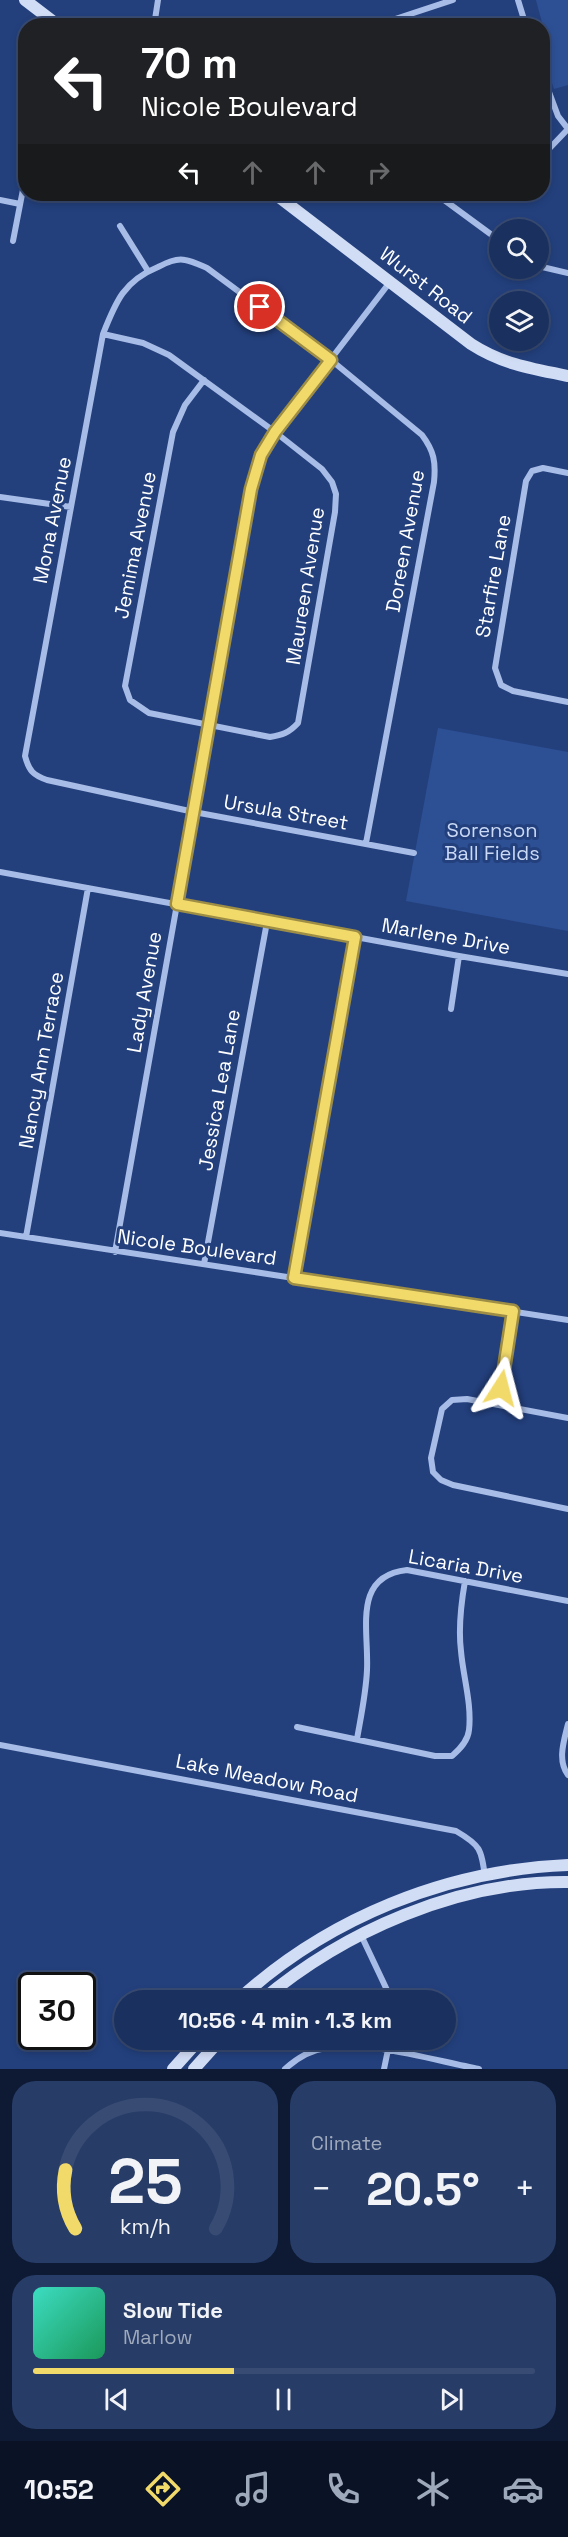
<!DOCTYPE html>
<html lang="en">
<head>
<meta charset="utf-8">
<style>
	body { margin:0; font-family:"Space Grotesk",sans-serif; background:#273c67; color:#f1f3f6; height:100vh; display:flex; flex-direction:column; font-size:22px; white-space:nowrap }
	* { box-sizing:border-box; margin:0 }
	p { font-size:20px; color:#9fa9bc }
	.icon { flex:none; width:33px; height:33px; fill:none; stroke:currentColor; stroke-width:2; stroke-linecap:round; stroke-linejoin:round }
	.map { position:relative; height:2069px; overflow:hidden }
	.panel { display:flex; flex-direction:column; gap:12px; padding:12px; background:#0e1a34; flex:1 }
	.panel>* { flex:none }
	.banner { position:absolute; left:18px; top:18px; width:532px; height:183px; border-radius:24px; box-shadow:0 3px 9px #0003,0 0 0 2px #384b73; background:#202124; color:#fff; overflow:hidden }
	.buttons { position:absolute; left:489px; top:219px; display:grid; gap:12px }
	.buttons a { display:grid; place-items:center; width:60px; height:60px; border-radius:50%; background:#1a305e; box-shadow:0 3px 9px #0003,0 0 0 2px #384b73; font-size:30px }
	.speed { position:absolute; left:18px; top:1972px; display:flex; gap:12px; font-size:30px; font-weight:700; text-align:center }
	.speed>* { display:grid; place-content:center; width:78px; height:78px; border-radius:50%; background:#1a305e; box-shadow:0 3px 9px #0003,0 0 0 2px #384b73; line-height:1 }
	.speed .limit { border:3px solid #111; border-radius:9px; background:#fff; color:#111 }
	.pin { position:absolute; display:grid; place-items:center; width:51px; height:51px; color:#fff; margin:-26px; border:3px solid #fff; border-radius:50%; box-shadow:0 2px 6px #0007 }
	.me { position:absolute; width:66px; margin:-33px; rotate:9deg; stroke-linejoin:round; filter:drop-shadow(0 0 4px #0008) }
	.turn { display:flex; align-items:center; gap:21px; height:126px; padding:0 24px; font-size:27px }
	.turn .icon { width:78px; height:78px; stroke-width:2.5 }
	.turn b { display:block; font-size:42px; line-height:51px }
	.lanes { display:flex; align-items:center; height:57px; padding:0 24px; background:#0003; justify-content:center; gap:30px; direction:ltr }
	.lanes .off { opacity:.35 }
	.big { font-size:45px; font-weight:700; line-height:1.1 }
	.panel .tile { flex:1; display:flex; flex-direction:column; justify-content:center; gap:9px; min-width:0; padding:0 21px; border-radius:24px; background:#273c67 }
	.panel .dial { align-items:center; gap:0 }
	.dial svg { height:156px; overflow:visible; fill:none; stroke:#384b73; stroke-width:7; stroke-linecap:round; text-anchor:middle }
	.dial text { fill:#f1f3f6; stroke:none }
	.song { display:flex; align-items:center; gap:18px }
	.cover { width:72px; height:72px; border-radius:9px; background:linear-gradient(135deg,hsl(170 70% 55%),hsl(150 70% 35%)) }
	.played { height:6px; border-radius:3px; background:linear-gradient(90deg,#f1d96a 40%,#384b73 40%) }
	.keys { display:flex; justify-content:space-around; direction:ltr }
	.heat { display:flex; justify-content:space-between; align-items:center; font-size:33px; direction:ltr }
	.panel .tiles { flex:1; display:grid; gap:12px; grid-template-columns:1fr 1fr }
	.tile:last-child { grid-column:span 2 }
	.trip { position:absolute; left:114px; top:1990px; width:342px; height:60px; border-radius:30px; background:#1a305e; box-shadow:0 3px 9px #0003,0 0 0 2px #384b73; font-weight:700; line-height:60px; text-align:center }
	.tab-bar { display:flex; height:96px; justify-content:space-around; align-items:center; background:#0a1326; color:#9fa9bc }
	.tab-bar .icon { width:42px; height:42px }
	.tab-bar .current { color:#f1d96a }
	.tab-bar b { font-size:27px; color:#f1f3f6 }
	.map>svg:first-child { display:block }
</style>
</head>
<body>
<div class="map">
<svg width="568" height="2069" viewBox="0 0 568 2069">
	<rect width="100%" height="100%" fill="#23407d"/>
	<path fill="#2d5095" d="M536,0h32v85l-14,4 -11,-34v-29z
		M438,728l130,24v179l-162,-30z"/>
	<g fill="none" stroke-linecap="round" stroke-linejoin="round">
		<path stroke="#a7bce6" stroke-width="6" d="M518,0l8,26
			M154,26l4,-26
			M374,26l79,-26
			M543,76l15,40 10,13
			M546,152l22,-23
			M436,194l64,47
			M0,200l20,4
			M120,226l28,45
			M13,241l13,-67
			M538,266l30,7
			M103,334l40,9 26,12 106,77 47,37 10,13 4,12 -1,18 -37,211c-9,10 -16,12 -28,14l-121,-24 -19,-13 -5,-14 48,-254 12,-27 19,-25
			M568,473l-25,-5 -11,3 -6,10 -31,187 6,17 12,6 55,11
			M0,497l71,10
			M366,843l68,-361c2,-20 0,-31 -12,-47l-91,-75 -124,-92c-7,-3 -15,-7 -22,-8 -9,-2 -19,3 -27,7 -34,14 -42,34 -55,67l-78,422c4,15 8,19 22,24l147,32 220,41
			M0,872l459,84 109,18
			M451,1009l8,-53
			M0,1233l568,87
			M26,1237l62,-349
			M115,1252l136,-763 10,-34 14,-23 115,-150
			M204,1264l63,-342
			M294,1278l61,-341
			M498,1404l15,-93
			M568,1418l-101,-19 -15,1 -10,9 -11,49 2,14 8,8 12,5 115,24
			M568,1724c-4,17 -11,36 0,51
			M297,1727l138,29h17c8,-7 16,-15 17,-26 3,-26 -6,-54 -8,-79 -3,-24 0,-47 4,-70
			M357,1739c4,-23 9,-46 10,-69 2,-40 -15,-94 40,-100l161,31
			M0,1745l456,86c24,14 26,18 29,47
			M361,1935l26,55 3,11
			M285,2069c11,-10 26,-19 41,-21 42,-8 110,13 153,21
			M384,2069l6,-29"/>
		<path stroke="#d1dcf5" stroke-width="12" d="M25,0l34,26
			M275,194l196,150c31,20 61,25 97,32
			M237,2001c90,-83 209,-131 331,-136
			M261,2001c83,-70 197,-120 307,-119
			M173,2069l26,-29
			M194,2069l26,-29"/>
	</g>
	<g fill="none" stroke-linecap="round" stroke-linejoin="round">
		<defs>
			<path id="route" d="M260,307l71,53 -56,72 -14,23 -10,34 -74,415 178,33 -61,341 219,33 -12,77"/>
		</defs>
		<use href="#route" stroke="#9d8d45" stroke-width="15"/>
		<use href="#route" stroke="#f1d96a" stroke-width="10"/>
	</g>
	<g text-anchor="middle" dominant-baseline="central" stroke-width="6" stroke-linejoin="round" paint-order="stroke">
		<g font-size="20" fill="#fff" stroke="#23407d">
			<text transform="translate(426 285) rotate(38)">Wurst Road</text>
			<text transform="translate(52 520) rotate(-79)">Mona Avenue</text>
			<text transform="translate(405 541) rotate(-80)">Doreen Avenue</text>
			<text transform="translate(135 545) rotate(-79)">Jemima Avenue</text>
			<text transform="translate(493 576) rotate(-80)">Starfire Lane</text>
			<text transform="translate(305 586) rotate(-81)">Maureen Avenue</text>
			<text transform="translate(286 812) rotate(10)">Ursula Street</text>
			<text transform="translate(446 936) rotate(10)">Marlene Drive</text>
			<text transform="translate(144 992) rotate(-80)">Lady Avenue</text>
			<text transform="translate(41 1060) rotate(-80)">Nancy Ann Terrace</text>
			<text transform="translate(219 1090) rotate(-80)">Jessica Lea Lane</text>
			<text transform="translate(197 1247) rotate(8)">Nicole Boulevard</text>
			<text transform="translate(466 1566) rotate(10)">Licaria Drive</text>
			<text transform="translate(267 1778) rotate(11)">Lake Meadow Road</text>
		</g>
		<g font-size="20" fill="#cad9f5" stroke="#23407d">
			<text x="492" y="830">Sorenson<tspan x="492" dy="23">Ball Fields</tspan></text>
		</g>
	</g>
</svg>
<div class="buttons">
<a><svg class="icon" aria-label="search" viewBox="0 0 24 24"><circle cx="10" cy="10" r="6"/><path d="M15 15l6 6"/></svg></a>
<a><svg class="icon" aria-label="layers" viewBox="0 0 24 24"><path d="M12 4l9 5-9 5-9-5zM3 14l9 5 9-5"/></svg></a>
</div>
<div class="speed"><div class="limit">30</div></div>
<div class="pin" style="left:260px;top:307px;background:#d93025"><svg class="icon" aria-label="arrive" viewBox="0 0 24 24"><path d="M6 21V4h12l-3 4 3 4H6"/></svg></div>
<svg class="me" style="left:501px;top:1388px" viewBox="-20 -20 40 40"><path d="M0-17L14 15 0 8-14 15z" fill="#f1d96a" stroke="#fff" stroke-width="4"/></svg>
<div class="trip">10:56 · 4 min · 1.3 km</div>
<div class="banner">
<div class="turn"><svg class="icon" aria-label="left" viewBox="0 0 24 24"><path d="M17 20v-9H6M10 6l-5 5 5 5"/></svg><div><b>70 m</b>Nicole Boulevard</div></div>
<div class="lanes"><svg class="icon" aria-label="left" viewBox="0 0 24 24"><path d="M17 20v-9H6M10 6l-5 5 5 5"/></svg><svg class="icon off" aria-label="ahead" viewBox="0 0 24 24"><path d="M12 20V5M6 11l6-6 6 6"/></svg><svg class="icon off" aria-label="ahead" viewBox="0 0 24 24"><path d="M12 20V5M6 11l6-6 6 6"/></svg><svg class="icon off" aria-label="right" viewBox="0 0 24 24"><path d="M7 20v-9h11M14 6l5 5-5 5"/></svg></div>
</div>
</div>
<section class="panel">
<div class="tiles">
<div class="tile dial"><svg viewBox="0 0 100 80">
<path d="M14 69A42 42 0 1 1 86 69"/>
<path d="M14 69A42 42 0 0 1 9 39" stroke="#f1d96a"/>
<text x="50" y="56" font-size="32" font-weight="700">25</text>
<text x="50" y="72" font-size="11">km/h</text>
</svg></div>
<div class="tile"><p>Climate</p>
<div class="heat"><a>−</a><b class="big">20.5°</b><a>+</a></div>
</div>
<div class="tile">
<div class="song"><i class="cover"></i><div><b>Slow Tide</b><p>Marlow</p></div></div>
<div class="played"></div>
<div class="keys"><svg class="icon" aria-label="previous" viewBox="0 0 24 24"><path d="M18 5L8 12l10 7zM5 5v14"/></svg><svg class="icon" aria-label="pause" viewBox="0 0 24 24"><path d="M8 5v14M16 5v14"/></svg><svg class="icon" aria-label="next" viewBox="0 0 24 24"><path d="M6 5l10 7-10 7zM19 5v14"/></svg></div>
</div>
</div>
</section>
<nav class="tab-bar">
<b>10:52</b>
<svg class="icon current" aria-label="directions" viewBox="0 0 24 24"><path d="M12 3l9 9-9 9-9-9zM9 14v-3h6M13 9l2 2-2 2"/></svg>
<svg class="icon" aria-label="music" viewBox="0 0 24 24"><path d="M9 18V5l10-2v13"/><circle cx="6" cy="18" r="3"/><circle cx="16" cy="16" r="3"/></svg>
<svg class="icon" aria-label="phone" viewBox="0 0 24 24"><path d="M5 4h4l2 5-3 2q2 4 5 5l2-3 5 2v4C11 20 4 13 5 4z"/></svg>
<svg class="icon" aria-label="climate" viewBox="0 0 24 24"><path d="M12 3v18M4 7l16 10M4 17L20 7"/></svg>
<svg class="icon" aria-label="car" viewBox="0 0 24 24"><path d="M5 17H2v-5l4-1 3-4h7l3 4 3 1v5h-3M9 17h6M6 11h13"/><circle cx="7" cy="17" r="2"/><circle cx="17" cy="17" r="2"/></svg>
</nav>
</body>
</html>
